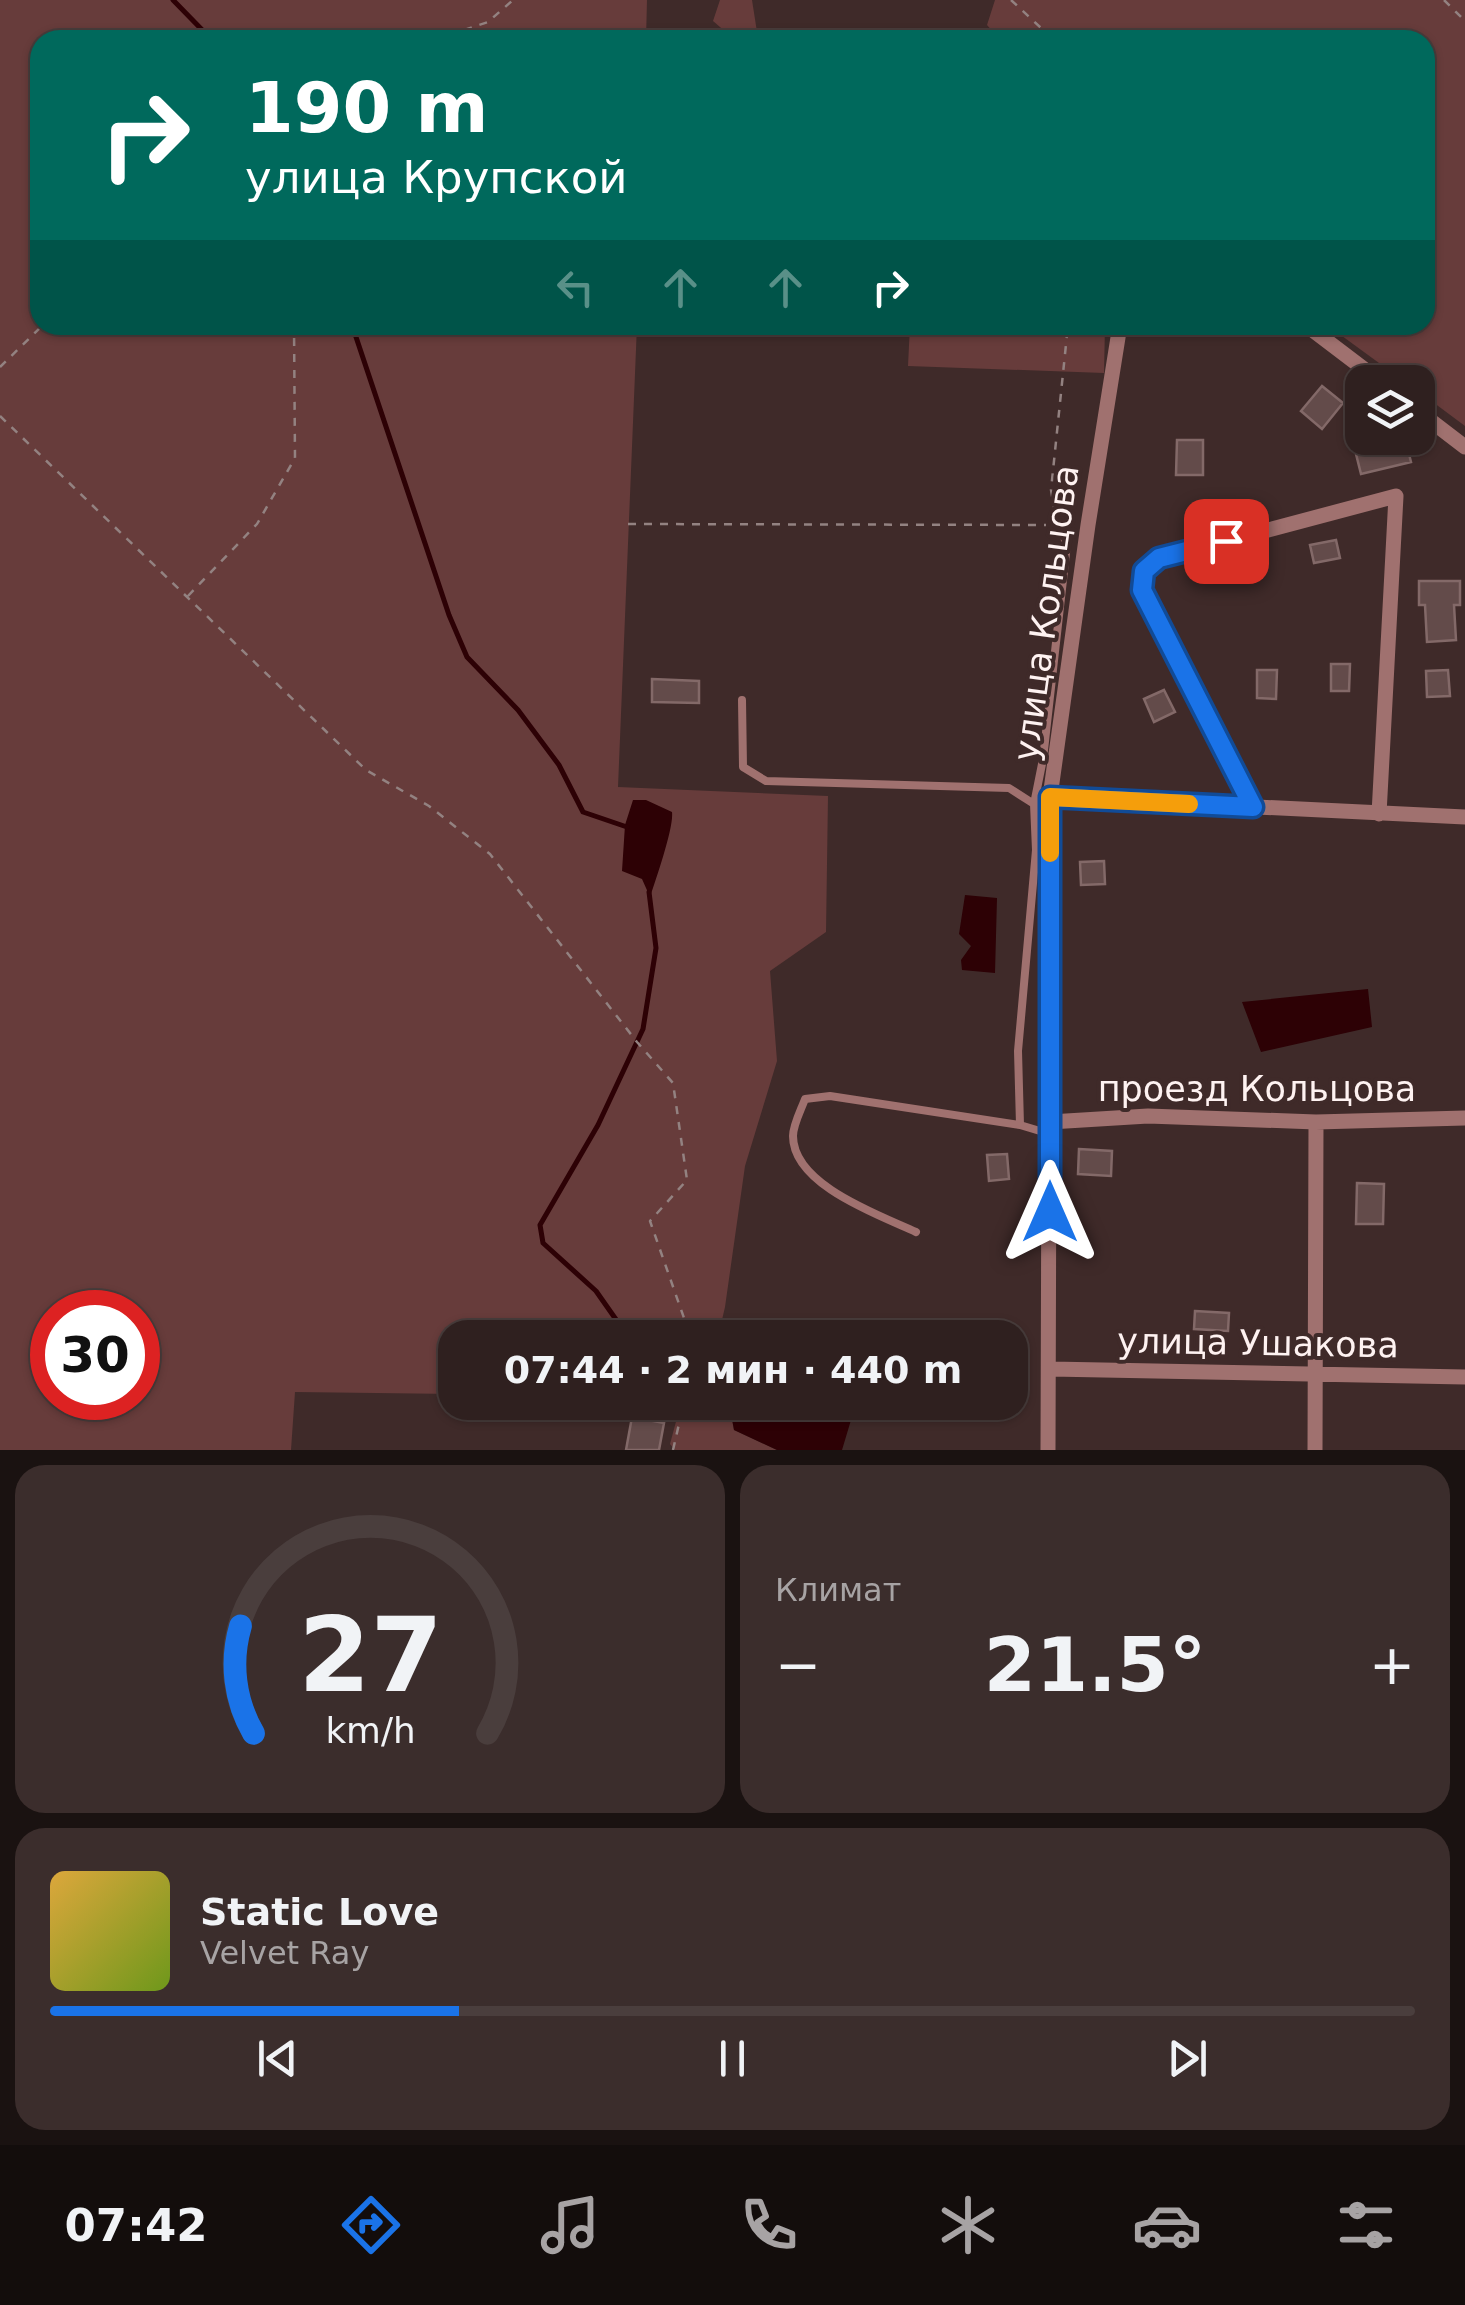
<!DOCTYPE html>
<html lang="ru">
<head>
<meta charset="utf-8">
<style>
	body { margin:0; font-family:"DejaVu Sans",sans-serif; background:#3b2d2c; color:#f1f3f6; height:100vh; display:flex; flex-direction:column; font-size:38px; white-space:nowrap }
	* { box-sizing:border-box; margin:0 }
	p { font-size:32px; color:#a7a3a4 }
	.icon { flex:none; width:55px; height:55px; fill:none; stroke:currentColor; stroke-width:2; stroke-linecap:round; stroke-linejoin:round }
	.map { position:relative; height:1450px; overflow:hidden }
	.side { display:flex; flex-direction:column; gap:15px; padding:15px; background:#1a1211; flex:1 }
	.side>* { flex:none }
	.top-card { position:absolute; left:30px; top:30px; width:1405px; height:305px; border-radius:30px; box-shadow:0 2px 8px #0004,0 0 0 2px #4a3e3d; background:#00695c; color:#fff; overflow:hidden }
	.tools { position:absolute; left:1345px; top:365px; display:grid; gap:20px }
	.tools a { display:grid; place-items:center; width:90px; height:90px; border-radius:20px; background:#2f201f; box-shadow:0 2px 8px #0004,0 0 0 2px #4a3e3d; font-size:50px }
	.speed { position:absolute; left:30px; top:1290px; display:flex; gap:20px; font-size:50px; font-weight:700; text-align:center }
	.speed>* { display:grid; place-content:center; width:130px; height:130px; border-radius:50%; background:#2f201f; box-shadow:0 2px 8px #0004,0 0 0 2px #4a3e3d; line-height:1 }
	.speed .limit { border:15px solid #d22; background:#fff; color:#111 }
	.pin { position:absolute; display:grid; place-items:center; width:85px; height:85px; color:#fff; margin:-42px; border-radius:20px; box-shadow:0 5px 15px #0006 }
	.me { position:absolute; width:110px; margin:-55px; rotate:0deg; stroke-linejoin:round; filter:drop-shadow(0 0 8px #0008) }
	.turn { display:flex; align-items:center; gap:35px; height:210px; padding:0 50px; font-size:45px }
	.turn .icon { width:130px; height:130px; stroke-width:2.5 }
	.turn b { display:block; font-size:70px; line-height:85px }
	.lanes { display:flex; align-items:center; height:95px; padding:0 50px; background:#0003; justify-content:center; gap:50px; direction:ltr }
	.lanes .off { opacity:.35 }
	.big { font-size:75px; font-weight:700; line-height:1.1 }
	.side .tile { flex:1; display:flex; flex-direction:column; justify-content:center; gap:15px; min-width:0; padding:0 35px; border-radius:30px; background:#3b2d2c }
	.side .dial { align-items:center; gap:0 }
	.dial svg { height:260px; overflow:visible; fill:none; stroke:#4a3e3d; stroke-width:7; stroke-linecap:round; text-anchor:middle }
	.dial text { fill:#f1f3f6; stroke:none }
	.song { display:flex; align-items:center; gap:30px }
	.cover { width:120px; height:120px; border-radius:15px; background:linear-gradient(135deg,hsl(40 70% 55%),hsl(80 70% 35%)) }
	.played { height:10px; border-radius:5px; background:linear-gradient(90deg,#1a73e8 30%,#4a3e3d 30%) }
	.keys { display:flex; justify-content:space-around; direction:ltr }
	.heat { display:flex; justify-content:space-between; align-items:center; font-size:55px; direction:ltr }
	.side .tiles { flex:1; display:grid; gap:15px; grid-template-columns:1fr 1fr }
	.tile:last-child { grid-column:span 2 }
	.trip { position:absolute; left:438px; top:1320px; width:590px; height:100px; border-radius:30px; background:#2f201f; box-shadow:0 2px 8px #0004,0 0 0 2px #4a3e3d; font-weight:700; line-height:100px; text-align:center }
	.tab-bar { display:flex; height:160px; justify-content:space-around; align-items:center; background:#130d0c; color:#a7a3a4 }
	.tab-bar .icon { width:70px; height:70px }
	.tab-bar .active { color:#1a73e8 }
	.tab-bar b { font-size:45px; color:#f1f3f6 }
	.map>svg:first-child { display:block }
</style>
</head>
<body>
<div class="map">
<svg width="1465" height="1450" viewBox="0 0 1465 1450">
	<rect width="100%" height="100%" fill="#3f2a29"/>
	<path fill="#673c3b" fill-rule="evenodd" d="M0,0h647l-1,40h-606v285h597l-19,462 210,9 -2,136 -56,39 7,90 -32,105 -20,141 -7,30 -263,1v56l-160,-2 -4,58h-291zM52,1312h86v86h-86z
		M720,0h32l5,32 -14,8h-8l-22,-19z
		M995,0h470v426l-47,-35v-9h-13l-78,-57h98v-285h-425l-13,-15z
		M910,325h195l-1,48 -196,-7z
		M681,1403h48l5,27 43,20h-102l-5,-6z"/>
	<path fill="#2d0105" d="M633,800h13l26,12c2,15 -16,67 -22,85l-8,-18 -20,-8 3,-46z
		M965,895l32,3 -2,75 -33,-3 -1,-10 10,-14 -12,-12z
		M1368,989l4,38 -111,25 -19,-50z
		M729,1403h112l13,7 -12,40h-65l-43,-20z"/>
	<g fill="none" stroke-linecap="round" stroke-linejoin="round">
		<path stroke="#2d0105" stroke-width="5" d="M173,0l39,40
			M352,325l97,290 18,42 51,53 41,55 24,47 44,15
			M629,1338l-33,-47 -53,-48 -3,-18 58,-100 45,-96 13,-81 -7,-56"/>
	</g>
	<path fill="#634b4a" stroke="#836968" stroke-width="2.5" d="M1322,386l21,17 -21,26 -21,-18z
		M1352,438h53l6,24 -50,12z
		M1177,440h26v35h-27z
		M1336,540l4,18 -26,5 -4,-18z
		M1419,581h41v24h-6l2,35 -29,2 -2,-37h-6z
		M1331,664h19l-1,27h-18z
		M1257,670h20l-1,29 -19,-1z
		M1448,670l2,26 -23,1 -1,-26z
		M652,679l47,2v22l-47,-1z
		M1164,690l11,22 -21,10 -10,-23z
		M1104,861l1,23 -24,1 -1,-23z
		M1079,1149l33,2 -1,25 -33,-2z
		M1007,1154l2,25 -20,2 -2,-26z
		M1357,1183l27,1 -1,40h-27z
		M1195,1311l34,2 -1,18 -34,-2z
		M632,1417l32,6 -5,27h-33z"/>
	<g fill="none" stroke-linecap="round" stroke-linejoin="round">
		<path stroke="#938281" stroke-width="2.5" stroke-dasharray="8 8" stroke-linecap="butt" d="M1011,0l43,40
			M1444,0l21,21
			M369,40l86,-7 33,-11 25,-22
			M0,367l43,-42
			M0,416l366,354 63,36 61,48 147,188 36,41 14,97 -37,41 41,117
			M1055,513l-4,-23 17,-165
			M628,524l418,1
			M188,596l69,-72 38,-66 -1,-133
			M673,1450l11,-48"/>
		<path stroke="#a0716f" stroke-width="8" d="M742,700l1,67 23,14 243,7 25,16
			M1020,1125l-2,-74 18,-201 -2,-46 9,-45 24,-215 -9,-19
			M916,1232c-37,-17 -123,-47 -123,-96 0,-11 8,-26 12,-37l25,-3 190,29 30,9"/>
		<path stroke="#a0716f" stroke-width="15" d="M1306,325l75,57
			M1418,411l47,36
			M1050,797l415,20
			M1253,807l-110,-217 1,-19 15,-12 237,-63 -17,318
			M1050,1122l98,-6 168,6 149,-4
			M1051,1369l414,8
			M1048,1450l2,-653 38,-272 32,-200
			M1315,1450l1,-328"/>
	</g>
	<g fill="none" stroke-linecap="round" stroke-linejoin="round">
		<defs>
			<path id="route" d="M1050,1212v-415l203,10 -111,-217 2,-19 15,-13 67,-17"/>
		</defs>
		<use href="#route" stroke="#114b97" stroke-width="25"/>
		<use href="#route" stroke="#1a73e8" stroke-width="18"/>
		<path stroke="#f59e0b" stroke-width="18" d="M1050,853v-56l139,7"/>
	</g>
	<g text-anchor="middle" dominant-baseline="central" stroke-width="8" stroke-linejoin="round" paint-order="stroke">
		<g font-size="35" fill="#fef2f1" stroke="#3f2a29">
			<text transform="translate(1046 613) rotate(-82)">улица Кольцова</text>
			<text x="1257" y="1089">проезд Кольцова</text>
			<text transform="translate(1258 1343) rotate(1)">улица Ушакова</text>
		</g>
	</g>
</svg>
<div class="tools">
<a><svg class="icon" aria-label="layers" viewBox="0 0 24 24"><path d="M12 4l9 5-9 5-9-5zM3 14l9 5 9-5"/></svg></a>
</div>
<div class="speed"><div class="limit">30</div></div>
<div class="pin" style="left:1226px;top:541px;background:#d93025"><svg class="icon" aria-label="arrive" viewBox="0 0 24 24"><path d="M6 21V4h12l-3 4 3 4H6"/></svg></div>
<svg class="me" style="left:1050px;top:1212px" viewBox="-20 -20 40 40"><path d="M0-17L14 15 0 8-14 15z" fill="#1a73e8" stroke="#fff" stroke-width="4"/></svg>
<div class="trip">07:44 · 2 мин · 440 m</div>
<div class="top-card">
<div class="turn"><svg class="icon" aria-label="right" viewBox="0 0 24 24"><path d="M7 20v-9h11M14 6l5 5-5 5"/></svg><div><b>190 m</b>улица Крупской</div></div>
<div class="lanes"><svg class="icon off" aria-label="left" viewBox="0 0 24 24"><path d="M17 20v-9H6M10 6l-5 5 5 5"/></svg><svg class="icon off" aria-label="ahead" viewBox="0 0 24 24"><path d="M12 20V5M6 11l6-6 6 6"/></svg><svg class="icon off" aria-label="ahead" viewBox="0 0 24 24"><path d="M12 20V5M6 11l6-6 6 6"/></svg><svg class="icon" aria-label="right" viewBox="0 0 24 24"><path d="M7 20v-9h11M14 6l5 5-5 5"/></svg></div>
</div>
</div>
<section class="side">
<div class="tiles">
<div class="tile dial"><svg viewBox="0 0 100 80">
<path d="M14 69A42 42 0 1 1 86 69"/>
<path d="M14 69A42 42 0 0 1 10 36" stroke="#1a73e8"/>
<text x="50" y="56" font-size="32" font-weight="700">27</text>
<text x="50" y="72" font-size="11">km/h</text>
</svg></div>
<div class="tile"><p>Климат</p>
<div class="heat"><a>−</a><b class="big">21.5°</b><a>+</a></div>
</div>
<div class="tile">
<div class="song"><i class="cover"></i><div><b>Static Love</b><p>Velvet Ray</p></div></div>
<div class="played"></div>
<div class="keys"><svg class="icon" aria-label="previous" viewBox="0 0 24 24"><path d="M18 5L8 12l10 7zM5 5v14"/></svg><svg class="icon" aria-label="pause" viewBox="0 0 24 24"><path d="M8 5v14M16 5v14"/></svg><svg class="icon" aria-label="next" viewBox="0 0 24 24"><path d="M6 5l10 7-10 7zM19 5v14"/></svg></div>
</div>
</div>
</section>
<nav class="tab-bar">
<b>07:42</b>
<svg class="icon active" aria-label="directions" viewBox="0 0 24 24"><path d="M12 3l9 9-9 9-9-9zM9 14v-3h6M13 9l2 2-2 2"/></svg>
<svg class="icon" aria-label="music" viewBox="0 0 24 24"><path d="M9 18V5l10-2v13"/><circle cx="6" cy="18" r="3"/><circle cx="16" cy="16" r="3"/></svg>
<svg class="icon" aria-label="phone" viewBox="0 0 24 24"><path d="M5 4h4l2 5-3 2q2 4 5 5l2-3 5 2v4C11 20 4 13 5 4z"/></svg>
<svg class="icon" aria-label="climate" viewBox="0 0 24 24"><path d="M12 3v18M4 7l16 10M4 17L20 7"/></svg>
<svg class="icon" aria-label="car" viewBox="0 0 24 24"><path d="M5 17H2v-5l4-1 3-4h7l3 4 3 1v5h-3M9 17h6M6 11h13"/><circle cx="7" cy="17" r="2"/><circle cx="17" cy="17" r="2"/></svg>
<svg class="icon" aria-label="filters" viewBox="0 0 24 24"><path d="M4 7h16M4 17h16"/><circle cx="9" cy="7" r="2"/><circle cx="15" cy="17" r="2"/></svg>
</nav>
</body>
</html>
